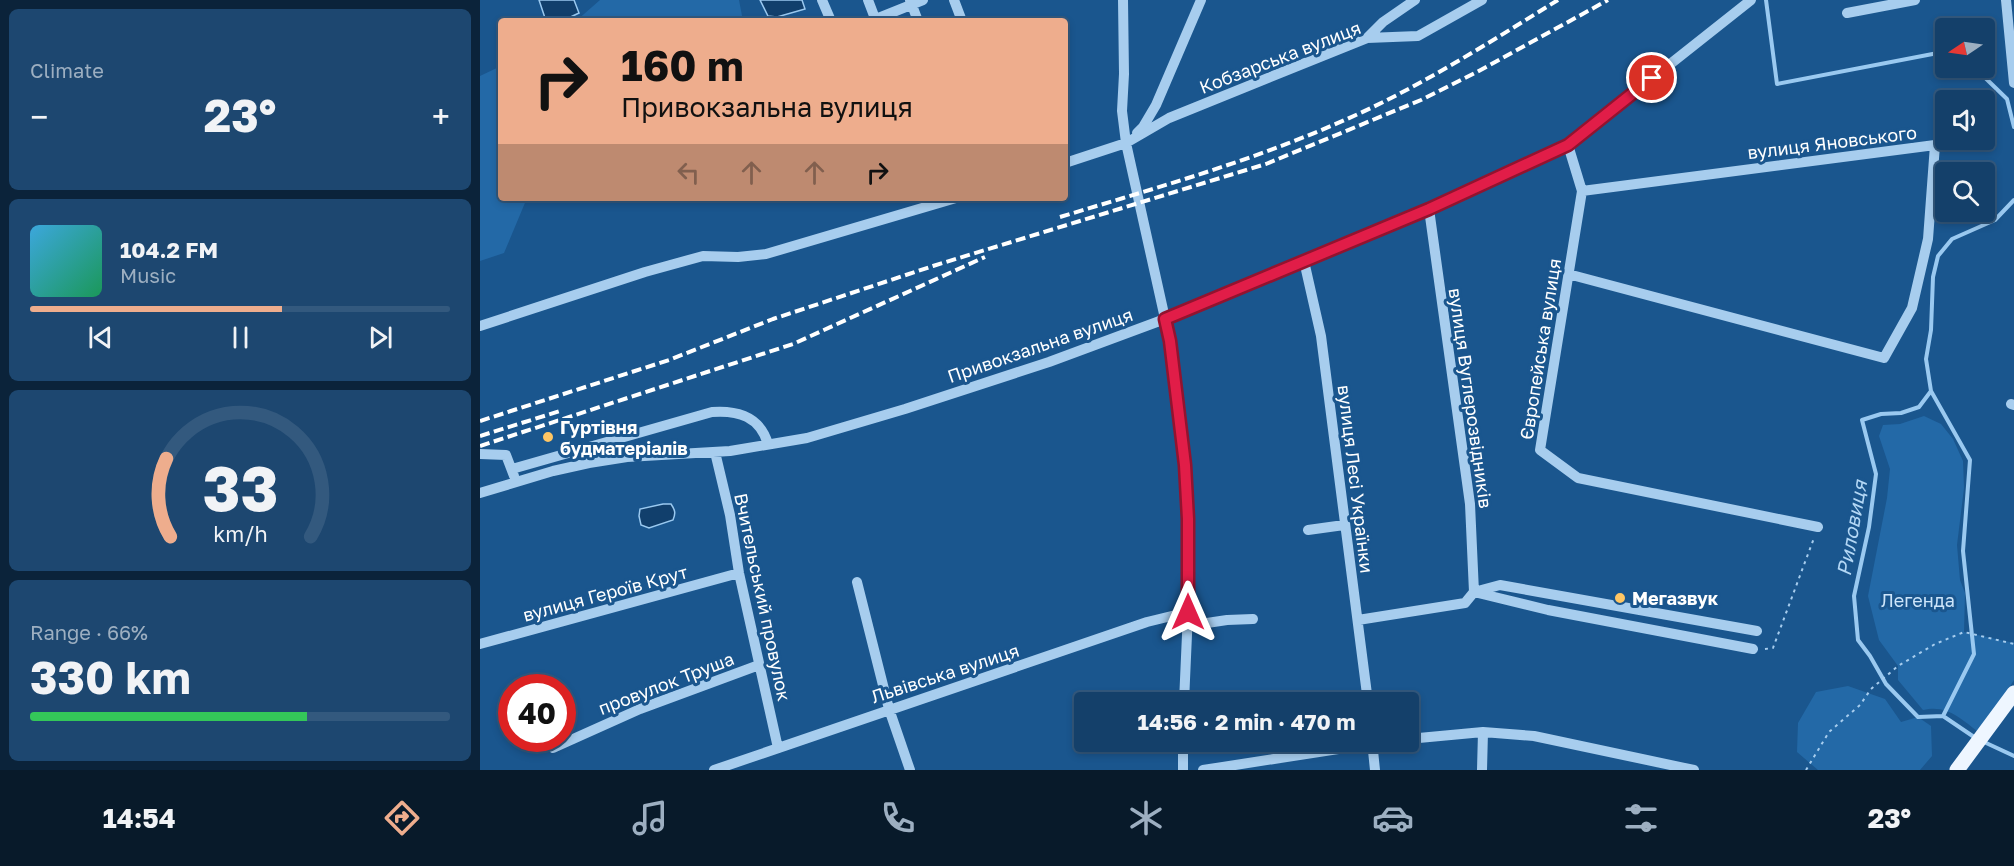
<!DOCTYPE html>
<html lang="en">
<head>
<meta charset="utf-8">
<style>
	body { margin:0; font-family:"Golos Text",sans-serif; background:#1d4770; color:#f1f3f6; height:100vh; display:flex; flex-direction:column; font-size:22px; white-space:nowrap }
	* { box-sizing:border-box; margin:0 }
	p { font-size:20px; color:#9dafc1 }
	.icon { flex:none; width:33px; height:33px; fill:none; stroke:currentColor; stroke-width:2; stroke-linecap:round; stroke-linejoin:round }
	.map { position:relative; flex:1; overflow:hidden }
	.drawer { display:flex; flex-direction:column; gap:9px; padding:9px; background:#0b233a; width:480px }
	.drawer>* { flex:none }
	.guide { position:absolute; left:18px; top:18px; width:570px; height:183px; border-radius:6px; box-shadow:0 3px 9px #0003,0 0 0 2px #33597e; background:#eead8d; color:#111; overflow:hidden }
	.needle { width:39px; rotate:257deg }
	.controls { position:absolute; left:1455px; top:18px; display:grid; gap:12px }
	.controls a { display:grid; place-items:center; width:60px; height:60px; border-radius:6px; background:#14406a; box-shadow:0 3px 9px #0003,0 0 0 2px #33597e; font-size:30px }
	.speed { position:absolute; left:18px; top:674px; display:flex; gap:12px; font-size:30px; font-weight:700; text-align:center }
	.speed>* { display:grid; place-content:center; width:78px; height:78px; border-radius:50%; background:#14406a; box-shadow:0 3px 9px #0003,0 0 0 2px #33597e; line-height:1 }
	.speed .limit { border:9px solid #d22; background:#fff; color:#111 }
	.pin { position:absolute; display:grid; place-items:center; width:51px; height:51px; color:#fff; margin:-26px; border:3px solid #fff; border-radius:50%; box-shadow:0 2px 6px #0007 }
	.me { position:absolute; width:66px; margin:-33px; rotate:0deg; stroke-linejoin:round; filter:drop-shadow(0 0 4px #0008) }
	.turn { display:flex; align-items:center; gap:21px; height:126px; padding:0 24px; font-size:27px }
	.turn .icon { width:78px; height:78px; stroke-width:2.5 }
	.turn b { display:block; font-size:42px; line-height:51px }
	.lanes { display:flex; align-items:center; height:57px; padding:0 24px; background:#0003; justify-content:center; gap:30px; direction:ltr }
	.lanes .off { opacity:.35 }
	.big { font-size:45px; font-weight:700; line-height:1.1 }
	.drawer .tile { flex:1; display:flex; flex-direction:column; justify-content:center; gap:9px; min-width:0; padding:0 21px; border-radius:9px; background:#1d4770 }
	.drawer .dial { align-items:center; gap:0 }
	.dial svg { height:156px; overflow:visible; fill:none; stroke:#33597e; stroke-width:7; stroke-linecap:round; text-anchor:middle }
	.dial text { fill:#f1f3f6; stroke:none }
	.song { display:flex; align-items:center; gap:18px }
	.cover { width:72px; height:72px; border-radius:9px; background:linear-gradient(135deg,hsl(200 70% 55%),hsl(150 70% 35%)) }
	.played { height:6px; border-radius:3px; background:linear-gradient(90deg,#eead8d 60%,#33597e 60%) }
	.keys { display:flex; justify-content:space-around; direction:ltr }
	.heat { display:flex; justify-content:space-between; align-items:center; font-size:33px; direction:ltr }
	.charge { height:9px; border-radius:4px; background:linear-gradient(90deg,#34c759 66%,#33597e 0) }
	.trip { position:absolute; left:594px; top:692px; width:345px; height:60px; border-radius:6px; background:#14406a; box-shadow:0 3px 9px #0003,0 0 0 2px #33597e; font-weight:700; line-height:60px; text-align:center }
	.dock { display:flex; height:96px; justify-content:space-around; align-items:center; background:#081a2a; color:#9dafc1 }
	.dock .icon { width:42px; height:42px }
	.dock .current { color:#eead8d }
	.dock b { font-size:27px; color:#f1f3f6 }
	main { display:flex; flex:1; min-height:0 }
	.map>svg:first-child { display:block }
</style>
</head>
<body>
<main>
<section class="drawer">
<div class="tile"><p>Climate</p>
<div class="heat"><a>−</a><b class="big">23°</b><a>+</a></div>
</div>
<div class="tile">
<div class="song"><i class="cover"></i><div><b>104.2 FM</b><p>Music</p></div></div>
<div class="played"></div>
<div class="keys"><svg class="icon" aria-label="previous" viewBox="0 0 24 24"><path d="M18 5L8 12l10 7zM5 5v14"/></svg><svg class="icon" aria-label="pause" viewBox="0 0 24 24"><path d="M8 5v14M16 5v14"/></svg><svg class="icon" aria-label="next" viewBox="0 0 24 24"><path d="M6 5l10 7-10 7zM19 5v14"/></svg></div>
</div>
<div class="tile dial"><svg viewBox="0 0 100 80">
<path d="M14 69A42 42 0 1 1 86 69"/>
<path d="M14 69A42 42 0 0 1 12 29" stroke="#eead8d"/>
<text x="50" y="56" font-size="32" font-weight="700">33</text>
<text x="50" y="72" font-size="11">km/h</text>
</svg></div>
<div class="tile"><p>Range · 66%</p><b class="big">330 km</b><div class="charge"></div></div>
</section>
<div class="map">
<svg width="1534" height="770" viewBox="0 0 1534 770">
	<rect width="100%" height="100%" fill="#1a568e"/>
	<path fill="#2369a7" d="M120,0h139l4,21h-167z
		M21,66v132h26l-23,55 -24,8v-185z
		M1444,416l17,8 12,15 10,22 1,27 -7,57 3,35 5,13 -1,39 50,11v37l-34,53c-19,-14 -33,-29 -57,-23l-25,-30v-14l-19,-26 -11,-44 19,-98 3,-29 -11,-33 4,-11 17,-1z
		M1368,686l37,13 16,23 17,-5 13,9 1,30 -12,14h-102l-21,-18 1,-29 18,-31z"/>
	<path fill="#113f6c" stroke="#9ac9f0" stroke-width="1.5" d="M59,0h35l5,13 -17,8h-16z
		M280,0h42l3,9 -28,8 -9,-1z
		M183,504h8c4,6 5,9 2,16l-24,8 -8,-3 -2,-9 1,-7z"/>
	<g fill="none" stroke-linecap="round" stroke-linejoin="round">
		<path stroke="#9ac9f0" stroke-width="4" d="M1286,0l11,84 166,-32 3,2
			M1495,68l32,31 7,28
			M1451,391l-12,16 -18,6 -20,1 -19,6 14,54 -7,53 -15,69 4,44 12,16 16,28 32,33 25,-1 34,23
			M1463,716l31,-62 -11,-103 7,-91 -39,-69 -5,-32 5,-29 2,-53 5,-21 14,-17 43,-19 19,-20
			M1504,742l30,14"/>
		<path stroke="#a7cdee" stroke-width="2" stroke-dasharray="3 4.5" stroke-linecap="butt" d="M1285,649l8,-1 41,-110
			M1326,770l23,-38 31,-27 11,-16 27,-23 37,-22 29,-12 50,12"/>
		<path stroke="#a7cdee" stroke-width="10" d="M342,0l9,21
			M388,0l8,21
			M430,0l8,21
			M474,0l8,21
			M643,0l1,74 -2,37 4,32 44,198 15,124 3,54v93l-4,90
			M1526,0l8,83
			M1367,13l68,-13
			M391,21l52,-21
			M887,38l16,-16 32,-22
			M657,133l6,-6 13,-22 45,-105
			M1088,145l14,46 -42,259 38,28 240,49
			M585,163l61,-20 43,-25 198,-80 51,-2 64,-36
			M949,209l41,295 4,88 74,18 205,39
			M824,261l17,75 47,366
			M1088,274l316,84 28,-50 16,-69 7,-94 -353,46
			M0,326l165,-54 58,-16 35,1 28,-3 190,-56
			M1531,404l3,1
			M235,452l15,63 9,58 39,175
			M0,454l26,1 8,21
			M32,469l200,-57c27,-2 48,5 56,32
			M0,493l73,-22 36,-8 38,-6 103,-6 77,-13 98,-29 144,-47 116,-43 264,-110 139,-64 183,-145
			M828,530l36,-5
			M377,582l32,127 21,61
			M878,620l107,-17 9,-11 26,-7 257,46
			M707,626l40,-6 26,-1
			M0,644l259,-71
			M928,739l75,-7 51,4 160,34
			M703,741v29
			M892,741l3,29
			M73,748l87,-39 119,-44
			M234,770l433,-148 41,-10
			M723,770l187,-29
			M1002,770l1,-38"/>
		<path stroke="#eef6ff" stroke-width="15" d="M1477,770l57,-77"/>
		<path stroke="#fff" stroke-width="4" stroke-dasharray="10 4.5" stroke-linecap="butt" d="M580,217c106,-32 213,-62 313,-110 64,-31 125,-70 185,-107
			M0,421l189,-61 104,-41 160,-53 333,-102 155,-64 56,-28 131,-72
			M0,436l80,-25
			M0,446l313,-102 192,-87"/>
	</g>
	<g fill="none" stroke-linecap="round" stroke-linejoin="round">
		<defs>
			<path id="route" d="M708,612v-93l-3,-54 -15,-124 -5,-22 264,-110 139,-64 84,-67"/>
		</defs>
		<use href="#route" stroke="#92132f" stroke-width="15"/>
		<use href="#route" stroke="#e11d48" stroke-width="10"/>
	</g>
	<g fill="#ffc664" stroke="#1a568e" stroke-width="2">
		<circle cx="68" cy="437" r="6"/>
		<circle cx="1140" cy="598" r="6"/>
	</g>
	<g text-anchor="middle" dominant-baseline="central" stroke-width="6" stroke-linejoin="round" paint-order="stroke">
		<g font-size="18" fill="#fff" stroke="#1a568e">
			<text transform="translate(800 57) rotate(-21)">Кобзарська вулиця</text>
			<text transform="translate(1352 142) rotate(-7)">вулиця Яновського</text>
			<text transform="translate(560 345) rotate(-19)">Привокзальна вулиця</text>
			<text transform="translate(1060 349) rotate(-81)">Європейська вулиця</text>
			<text transform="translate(991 398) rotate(82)">вулиця Вуглерозвідників</text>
			<text transform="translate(876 479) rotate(83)">вулиця Лесі Українки</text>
			<text transform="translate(125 593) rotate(-15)">вулиця Героїв Крут</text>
			<text transform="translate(283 597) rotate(78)">Вчительський провулок</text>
			<text transform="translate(465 673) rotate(-18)">Львівська вулиця</text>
			<text transform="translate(186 683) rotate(-21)">провулок Труша</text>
		</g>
		<g font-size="18" font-weight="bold" fill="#fff" stroke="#1a568e" text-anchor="start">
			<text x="80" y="427">Гуртівня<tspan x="80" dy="21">будматеріалів</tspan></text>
			<text x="1152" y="598">Мегазвук</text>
		</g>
		<g font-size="18" fill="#cde5fa" stroke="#1a568e">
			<text x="1438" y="600">Легенда</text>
		</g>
		<g font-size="20" font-style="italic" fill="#b3d7f5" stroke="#1a568e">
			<text transform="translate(1371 528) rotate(-80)">Риловиця</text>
		</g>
	</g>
</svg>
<div class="controls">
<a><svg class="needle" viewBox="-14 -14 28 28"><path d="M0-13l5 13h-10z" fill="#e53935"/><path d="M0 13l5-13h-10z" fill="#9dafc1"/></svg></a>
<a><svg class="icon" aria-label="sound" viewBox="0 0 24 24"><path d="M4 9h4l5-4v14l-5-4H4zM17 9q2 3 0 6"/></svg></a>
<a><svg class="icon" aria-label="search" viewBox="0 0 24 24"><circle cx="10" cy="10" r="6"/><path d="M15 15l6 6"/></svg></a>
</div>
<div class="speed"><div class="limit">40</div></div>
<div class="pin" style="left:1172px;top:78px;background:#d93025"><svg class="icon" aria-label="arrive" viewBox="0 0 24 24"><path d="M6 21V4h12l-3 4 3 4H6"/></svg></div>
<svg class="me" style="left:708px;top:612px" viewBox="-20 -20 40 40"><path d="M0-17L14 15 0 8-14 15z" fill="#e11d48" stroke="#fff" stroke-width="4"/></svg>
<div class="trip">14:56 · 2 min · 470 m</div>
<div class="guide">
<div class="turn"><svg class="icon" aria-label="right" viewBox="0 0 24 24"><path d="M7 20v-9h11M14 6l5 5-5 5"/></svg><div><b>160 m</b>Привокзальна вулиця</div></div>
<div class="lanes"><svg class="icon off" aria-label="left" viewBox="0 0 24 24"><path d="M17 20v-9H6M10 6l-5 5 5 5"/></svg><svg class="icon off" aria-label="ahead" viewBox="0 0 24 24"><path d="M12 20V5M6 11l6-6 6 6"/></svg><svg class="icon off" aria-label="ahead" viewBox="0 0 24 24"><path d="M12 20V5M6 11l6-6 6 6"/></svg><svg class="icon" aria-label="right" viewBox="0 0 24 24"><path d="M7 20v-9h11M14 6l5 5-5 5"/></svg></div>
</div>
</div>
</main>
<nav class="dock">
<b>14:54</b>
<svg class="icon current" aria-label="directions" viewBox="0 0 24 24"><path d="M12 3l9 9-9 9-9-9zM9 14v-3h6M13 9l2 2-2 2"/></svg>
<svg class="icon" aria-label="music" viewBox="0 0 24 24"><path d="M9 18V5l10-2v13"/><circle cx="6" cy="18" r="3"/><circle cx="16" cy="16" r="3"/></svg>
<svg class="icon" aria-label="phone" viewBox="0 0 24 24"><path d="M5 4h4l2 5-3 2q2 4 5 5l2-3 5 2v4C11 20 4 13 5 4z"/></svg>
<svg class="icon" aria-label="climate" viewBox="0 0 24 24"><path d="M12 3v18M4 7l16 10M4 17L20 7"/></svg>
<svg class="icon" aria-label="car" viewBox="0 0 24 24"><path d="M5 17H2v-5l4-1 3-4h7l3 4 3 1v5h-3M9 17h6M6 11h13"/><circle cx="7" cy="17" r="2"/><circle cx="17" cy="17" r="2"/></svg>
<svg class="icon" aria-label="filters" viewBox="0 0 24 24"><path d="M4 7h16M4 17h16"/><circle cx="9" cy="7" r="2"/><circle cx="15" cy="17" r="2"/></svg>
<b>23°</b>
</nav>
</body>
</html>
